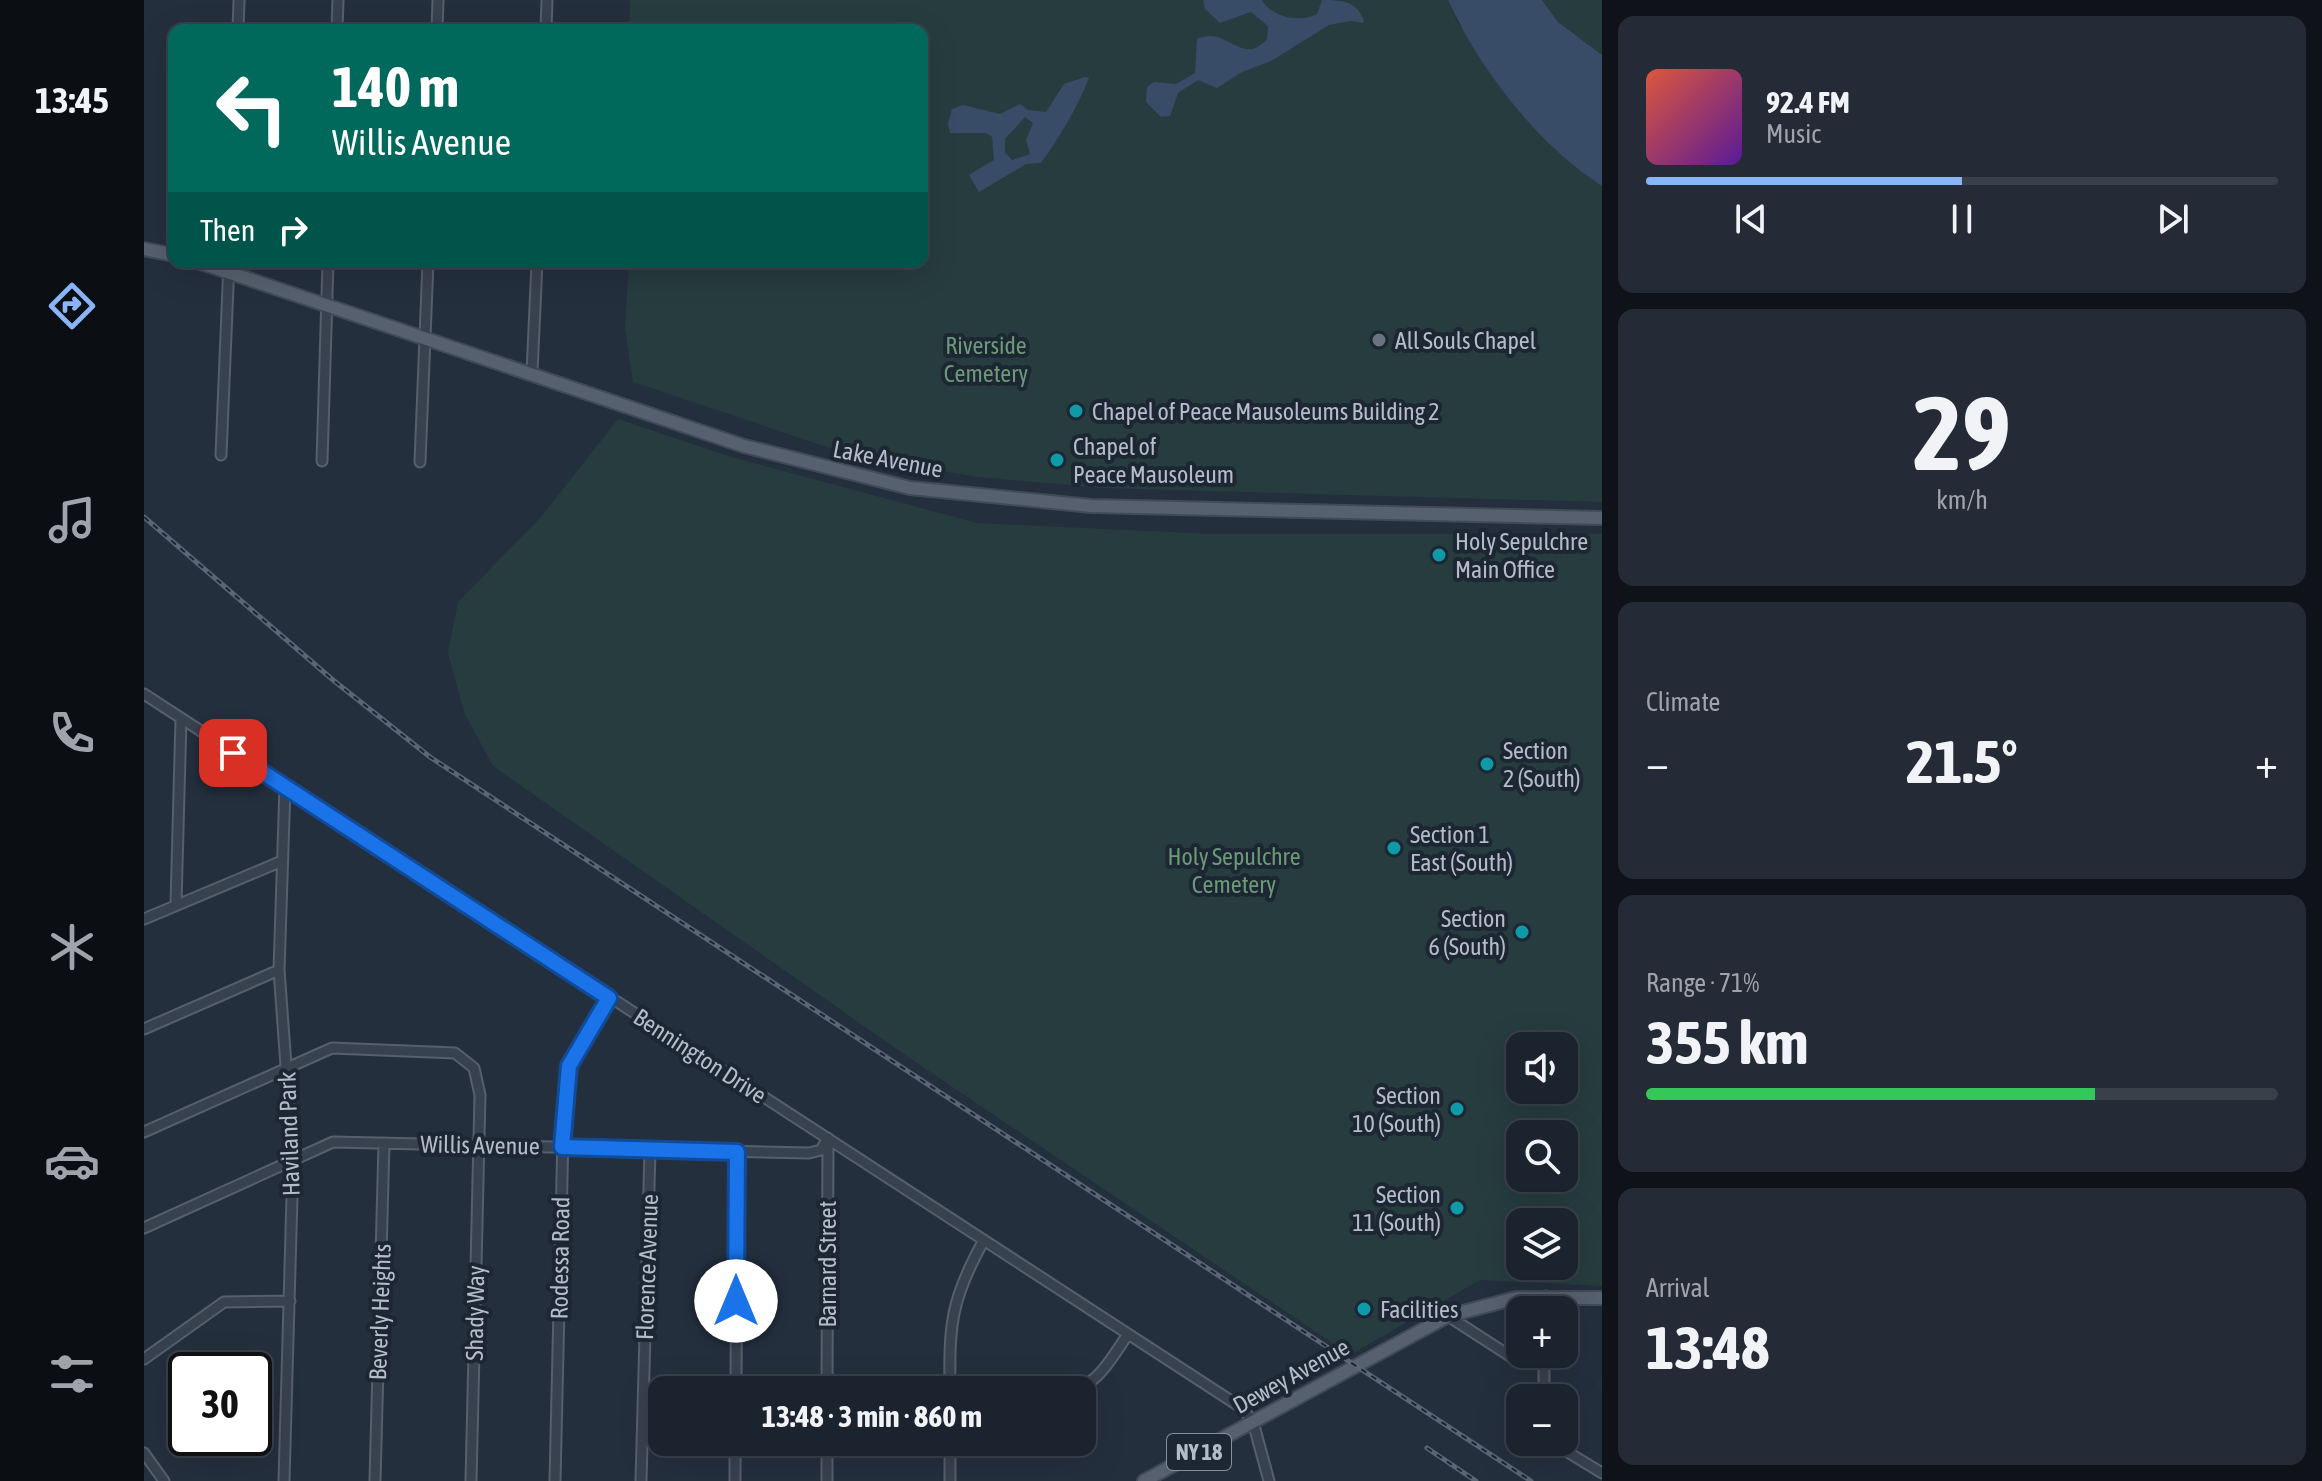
<!DOCTYPE html>
<html lang="en">
<head>
<meta charset="utf-8">
<style>
	body { margin:0; font-family:"Asap Condensed",sans-serif; background:#242b36; color:#f1f3f6; height:100vh; display:flex; flex-direction:column; font-size:30px; white-space:nowrap }
	* { box-sizing:border-box; margin:0 }
	p { font-size:26px; color:#a0a4aa }
	.icon { flex:none; width:44px; height:44px; fill:none; stroke:currentColor; stroke-width:2; stroke-linecap:round; stroke-linejoin:round }
	.map { position:relative; flex:1; overflow:hidden }
	.sheet { display:flex; flex-direction:column; gap:16px; padding:16px; background:#0f1319; width:720px }
	.sheet>* { flex:none }
	.banner { position:absolute; left:24px; top:24px; width:760px; height:244px; border-radius:16px; box-shadow:0 8px 32px #0002,0 0 0 2px #39404a; background:#00695c; color:#fff; overflow:hidden }
	.buttons { position:absolute; left:1362px; top:1032px; display:grid; gap:16px }
	.buttons a { display:grid; place-items:center; width:72px; height:72px; border-radius:16px; background:#1b232e; box-shadow:0 8px 32px #0002,0 0 0 2px #39404a; font-size:40px }
	.speed { position:absolute; left:24px; top:1352px; display:flex; gap:16px; font-size:40px; font-weight:700; text-align:center }
	.speed>* { display:grid; place-content:center; width:104px; height:104px; border-radius:50%; background:#1b232e; box-shadow:0 8px 32px #0002,0 0 0 2px #39404a; line-height:1 }
	.speed .limit { border:4px solid #111; border-radius:12px; background:#fff; color:#111 }
	.pin { position:absolute; display:grid; place-items:center; width:68px; height:68px; color:#fff; margin:-34px; border-radius:16px; box-shadow:0 4px 12px #0006 }
	.me { position:absolute; width:88px; margin:-44px; rotate:0deg; stroke-linejoin:round; filter:drop-shadow(0 0 6px #0008) }
	.turn { display:flex; align-items:center; gap:28px; height:168px; padding:0 32px; font-size:36px }
	.turn .icon { width:104px; height:104px; stroke-width:2.5 }
	.turn b { display:block; font-size:56px; line-height:68px }
	.then { display:flex; align-items:center; height:76px; padding:0 32px; background:#0003; gap:16px; font-size:30px }
	.big { font-size:60px; font-weight:700; line-height:1.1 }
	.sheet .card { flex:1; display:flex; flex-direction:column; justify-content:center; gap:12px; min-width:0; padding:0 28px; border-radius:16px; background:#242b36 }
	.sheet .dial { align-items:center; gap:0 }
	.dial b { font-size:104px; line-height:1 }
	.song { display:flex; align-items:center; gap:24px }
	.cover { width:96px; height:96px; border-radius:12px; background:linear-gradient(135deg,hsl(10 70% 55%),hsl(270 70% 35%)) }
	.played { height:8px; border-radius:4px; background:linear-gradient(90deg,#8ab4f8 50%,#39404a 50%) }
	.keys { display:flex; justify-content:space-around; direction:ltr }
	.heat { display:flex; justify-content:space-between; align-items:center; font-size:44px; direction:ltr }
	.charge { height:12px; border-radius:6px; background:linear-gradient(90deg,#34c759 71%,#39404a 0) }
	.trip { position:absolute; left:504px; top:1376px; width:448px; height:80px; border-radius:16px; background:#1b232e; box-shadow:0 8px 32px #0002,0 0 0 2px #39404a; font-weight:700; line-height:80px; text-align:center }
	main { display:flex; flex:1; min-height:0 }
	.tab-bar { display:flex; flex-direction:column; width:144px; justify-content:space-around; align-items:center; background:#0b0e12; color:#a0a4aa }
	.tab-bar .icon { width:56px; height:56px }
	.tab-bar .active { color:#8ab4f8 }
	.tab-bar b { font-size:36px; color:#f1f3f6 }
	.map>svg:first-child { display:block }
</style>
</head>
<body>
<main>
<nav class="tab-bar">
<b>13:45</b>
<svg class="icon active" aria-label="directions" viewBox="0 0 24 24"><path d="M12 3l9 9-9 9-9-9zM9 14v-3h6M13 9l2 2-2 2"/></svg>
<svg class="icon" aria-label="music" viewBox="0 0 24 24"><path d="M9 18V5l10-2v13"/><circle cx="6" cy="18" r="3"/><circle cx="16" cy="16" r="3"/></svg>
<svg class="icon" aria-label="phone" viewBox="0 0 24 24"><path d="M5 4h4l2 5-3 2q2 4 5 5l2-3 5 2v4C11 20 4 13 5 4z"/></svg>
<svg class="icon" aria-label="climate" viewBox="0 0 24 24"><path d="M12 3v18M4 7l16 10M4 17L20 7"/></svg>
<svg class="icon" aria-label="car" viewBox="0 0 24 24"><path d="M5 17H2v-5l4-1 3-4h7l3 4 3 1v5h-3M9 17h6M6 11h13"/><circle cx="7" cy="17" r="2"/><circle cx="17" cy="17" r="2"/></svg>
<svg class="icon" aria-label="filters" viewBox="0 0 24 24"><path d="M4 7h16M4 17h16"/><circle cx="9" cy="7" r="2"/><circle cx="15" cy="17" r="2"/></svg>
</nav>
<div class="map">
<svg width="1458" height="1481" viewBox="0 0 1458 1481">
	<rect width="100%" height="100%" fill="#242f3e"/>
	<path fill="#263c3f" fill-rule="evenodd" d="M486,0h818l10,23 135,157 9,6v316l-501,-14 -122,-11 -119,-19 -227,-76 -8,-54 4,-66h293v-232h-293z
		M1398,0h60v55l-44,-33z
		M474,419l113,38 246,66 235,11h390v752l-122,-6 -130,75 -442,-298 -415,-291 -29,-54 -16,-59 10,-51 83,-85zM1420,1046v44h-44v-44zM1420,1134v44h-44v-44zM1420,1222v44h-44v-44z"/>
	<path fill="#394c67" fill-rule="evenodd" d="M1059,0h59c9,17 38,23 55,14l5,-14c20,0 37,1 42,23l-14,-2 -21,4 -58,36 -29,11 -25,16 -19,-8 -20,13 -8,23 -9,1 -15,-15 1,-15 7,-5 22,2 19,-11 2,-34c31,-14 44,29 70,0l1,-13 -17,-14 -31,11 -15,-14z
		M1304,0h94l16,22 44,33v131c-65,-42 -122,-116 -154,-186z
		M941,77l4,1c-12,30 -29,59 -48,85l-15,1 -47,28 -10,-17 25,-15 -2,-23 -6,-4h-36l-2,-10 4,-14 11,-4 37,9 20,-10 8,6 18,2 18,-28zM881,117l8,6 -7,17 4,14 -18,6 -7,-7v-14z"/>
	<g fill="none" stroke-linecap="round" stroke-linejoin="round">
		<defs>
			<path id="minor" d="M94,30l1,-30
				M193,30l1,-30
				M293,30l1,-30
				M402,30l1,-30
				M388,373l5,-111
				M77,455l8,-193
				M178,461l6,-199
				M276,462l8,-200
				M0,694l1098,714 11,14 16,59
				M32,904l5,-185
				M0,919l138,-58
				M0,1029l135,-59
				M0,1132l188,-84 123,5 19,15 6,27 -9,386
				M0,1228l189,-86 476,11 12,-3 7,-12
				M1401,1310l1,-14
				M1304,1316l65,42
				M0,1359l80,-57 66,-1
				M870,1384c75,4 71,16 114,-50
				M592,1390l1,-238
				M683,1390l1,-248
				M806,1390c-1,-66 1,-91 34,-150
				M1400,1398v-44
				M806,1442v39
				M1407,1442l51,31
				M0,1453l20,28
				M140,1481l9,-320 -14,-191 6,-183
				M231,1481l9,-338
				M411,1481l9,-389 7,-33 38,-61
				M497,1481l9,-331
				M591,1481v-39
				M683,1481v-39"/>
			<path id="major" d="M0,249l30,6
				M54,262l546,184 166,42 181,18 511,12
				M1000,1481l304,-165 68,-18h86"/>
		</defs>
		<use href="#minor" stroke="#565f6c" stroke-width="13"/>
		<use href="#major" stroke="#414a57" stroke-width="16"/>
		<use href="#minor" stroke="#38414e" stroke-width="9"/>
		<use href="#major" stroke="#56606e" stroke-width="12"/>
		<defs>
			<path id="rail" d="M0,517l189,163 97,77 1101,724
				M1283,1448l49,33"/>
		</defs>
		<use href="#rail" stroke="#5a6575" stroke-width="5"/>
		<use href="#rail" stroke="#1d2633" stroke-width="2" stroke-dasharray="6" stroke-linecap="butt"/>
	</g>
	<g fill="none" stroke-linecap="round" stroke-linejoin="round">
		<defs>
			<path id="route" d="M89,753l376,245 -40,68 -7,81 175,5 -1,149"/>
		</defs>
		<use href="#route" stroke="#114b97" stroke-width="20"/>
		<use href="#route" stroke="#1a73e8" stroke-width="14"/>
	</g>
	<circle fill="#6b7280" stroke="#1d2633" stroke-width="3" cx="1235" cy="340" r="8"/>
	<g fill="#0f9aa8" stroke="#1d2633" stroke-width="3">
		<circle cx="932" cy="411" r="8"/>
		<circle cx="913" cy="460" r="8"/>
		<circle cx="1295" cy="555" r="8"/>
		<circle cx="1343" cy="764" r="8"/>
		<circle cx="1250" cy="848" r="8"/>
		<circle cx="1378" cy="932" r="8"/>
		<circle cx="1313" cy="1109" r="8"/>
		<circle cx="1313" cy="1208" r="8"/>
		<circle cx="1220" cy="1309" r="8"/>
	</g>
	<g text-anchor="middle" dominant-baseline="central" stroke-width="8" stroke-linejoin="round" paint-order="stroke">
		<rect fill="#1d2633" stroke="#878f9c" stroke-width="2" x="1023" y="1434" width="64" height="36" rx="6"/>
		<g font-size="22" font-weight="bold" fill="#b4bcc9">
			<text x="1055" y="1452">NY 18</text>
		</g>
		<g font-size="24" fill="#b4bcc9" stroke="#1d2633" text-anchor="start">
			<text x="1251" y="340">All Souls Chapel</text>
			<text x="948" y="411">Chapel of Peace Mausoleums Building 2</text>
			<text x="929" y="446">Chapel of<tspan x="929" dy="28">Peace Mausoleum</tspan></text>
			<text x="1311" y="541">Holy Sepulchre<tspan x="1311" dy="28">Main Office</tspan></text>
			<text x="1359" y="750">Section<tspan x="1359" dy="28">2 (South)</tspan></text>
			<text x="1266" y="834">Section 1<tspan x="1266" dy="28">East (South)</tspan></text>
			<text x="1362" y="918" text-anchor="end">Section<tspan x="1362" dy="28">6 (South)</tspan></text>
			<text x="1297" y="1095" text-anchor="end">Section<tspan x="1297" dy="28">10 (South)</tspan></text>
			<text x="1297" y="1194" text-anchor="end">Section<tspan x="1297" dy="28">11 (South)</tspan></text>
			<text x="1236" y="1309">Facilities</text>
		</g>
		<g font-size="24" fill="#6b9a76" stroke="#1d2633">
			<text x="842" y="345">Riverside<tspan x="842" dy="28">Cemetery</tspan></text>
			<text x="1090" y="856">Holy Sepulchre<tspan x="1090" dy="28">Cemetery</tspan></text>
		</g>
		<g font-size="24" fill="#b4bcc9" stroke="#1d2633">
			<text transform="translate(744 459) rotate(11)">Lake Avenue</text>
			<text transform="translate(556 1056) rotate(33)">Bennington Drive</text>
			<text transform="translate(145 1134) rotate(-92)">Haviland Park</text>
			<text transform="translate(336 1145) rotate(1)">Willis Avenue</text>
			<text transform="translate(416 1258) rotate(-89)">Rodessa Road</text>
			<text transform="translate(683 1264) rotate(-90)">Barnard Street</text>
			<text transform="translate(503 1267) rotate(-88)">Florence Avenue</text>
			<text transform="translate(236 1312) rotate(-88)">Beverly Heights</text>
			<text transform="translate(331 1313) rotate(-89)">Shady Way</text>
			<text transform="translate(1147 1376) rotate(-29)">Dewey Avenue</text>
		</g>
	</g>
</svg>
<div class="buttons">
<a><svg class="icon" aria-label="sound" viewBox="0 0 24 24"><path d="M4 9h4l5-4v14l-5-4H4zM17 9q2 3 0 6"/></svg></a>
<a><svg class="icon" aria-label="search" viewBox="0 0 24 24"><circle cx="10" cy="10" r="6"/><path d="M15 15l6 6"/></svg></a>
<a><svg class="icon" aria-label="layers" viewBox="0 0 24 24"><path d="M12 4l9 5-9 5-9-5zM3 14l9 5 9-5"/></svg></a>
<a>+</a>
<a>−</a>
</div>
<div class="speed"><div class="limit">30</div></div>
<div class="pin" style="left:89px;top:753px;background:#d93025"><svg class="icon" aria-label="arrive" viewBox="0 0 24 24"><path d="M6 21V4h12l-3 4 3 4H6"/></svg></div>
<svg class="me" style="left:592px;top:1301px" viewBox="-20 -20 40 40"><circle r="19" fill="#fff"/><path d="M0-13L10 11 0 6-10 11z" fill="#1a73e8"/></svg>
<div class="trip">13:48 · 3 min · 860 m</div>
<div class="banner">
<div class="turn"><svg class="icon" aria-label="left" viewBox="0 0 24 24"><path d="M17 20v-9H6M10 6l-5 5 5 5"/></svg><div><b>140 m</b>Willis Avenue</div></div>
<div class="then">Then<svg class="icon" aria-label="right" viewBox="0 0 24 24"><path d="M7 20v-9h11M14 6l5 5-5 5"/></svg></div>
</div>
</div>
<section class="sheet">
<div class="card">
<div class="song"><i class="cover"></i><div><b>92.4 FM</b><p>Music</p></div></div>
<div class="played"></div>
<div class="keys"><svg class="icon" aria-label="previous" viewBox="0 0 24 24"><path d="M18 5L8 12l10 7zM5 5v14"/></svg><svg class="icon" aria-label="pause" viewBox="0 0 24 24"><path d="M8 5v14M16 5v14"/></svg><svg class="icon" aria-label="next" viewBox="0 0 24 24"><path d="M6 5l10 7-10 7zM19 5v14"/></svg></div>
</div>
<div class="card dial"><b>29</b><p>km/h</p></div>
<div class="card"><p>Climate</p>
<div class="heat"><a>−</a><b class="big">21.5°</b><a>+</a></div>
</div>
<div class="card"><p>Range · 71%</p><b class="big">355 km</b><div class="charge"></div></div>
<div class="card"><p>Arrival</p><b class="big">13:48</b></div>
</section>
</main>
</body>
</html>
